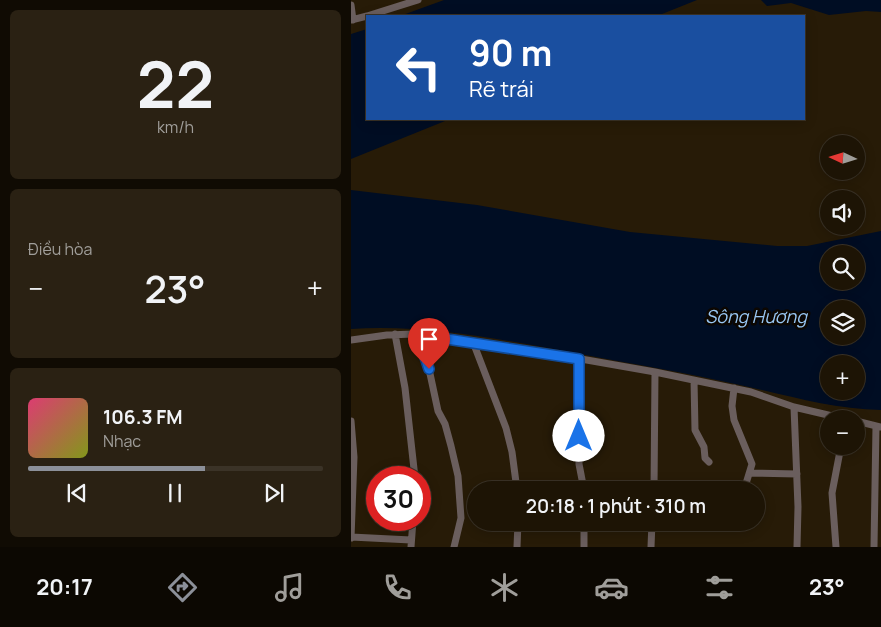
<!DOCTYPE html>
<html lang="vi">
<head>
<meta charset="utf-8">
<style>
	body { margin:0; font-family:Manrope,sans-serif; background:#2a2113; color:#f1f3f6; height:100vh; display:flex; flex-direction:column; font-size:19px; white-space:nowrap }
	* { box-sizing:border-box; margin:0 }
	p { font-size:16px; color:#a09e9a }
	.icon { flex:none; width:28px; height:28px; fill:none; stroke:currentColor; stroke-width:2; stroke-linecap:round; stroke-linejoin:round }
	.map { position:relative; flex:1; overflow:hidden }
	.panel { display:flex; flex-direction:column; gap:10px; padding:10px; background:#100b03; width:351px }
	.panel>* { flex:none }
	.guide { position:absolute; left:15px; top:15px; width:439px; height:105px; border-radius:0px; box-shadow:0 2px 12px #0003,0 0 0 1px #3b3327; background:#1a4fa0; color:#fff; overflow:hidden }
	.needle { width:32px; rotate:274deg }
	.tools { position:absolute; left:469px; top:135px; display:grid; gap:10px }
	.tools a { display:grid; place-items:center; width:45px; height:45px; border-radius:50%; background:#1d1405; box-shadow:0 2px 12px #0003,0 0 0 1px #3b3327; font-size:25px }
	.speed { position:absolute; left:15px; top:466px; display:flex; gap:10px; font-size:25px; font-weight:700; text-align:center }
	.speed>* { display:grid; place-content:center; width:65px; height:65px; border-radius:50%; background:#1d1405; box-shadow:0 2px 12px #0003,0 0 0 1px #3b3327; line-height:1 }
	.speed .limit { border:8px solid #d22; background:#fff; color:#111 }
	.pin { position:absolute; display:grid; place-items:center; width:42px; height:42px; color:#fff; margin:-51px -21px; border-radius:50% 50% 50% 0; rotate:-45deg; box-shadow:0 0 5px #0007 }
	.pin .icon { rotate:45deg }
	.me { position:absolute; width:55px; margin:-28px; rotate:0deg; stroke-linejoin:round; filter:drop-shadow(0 0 4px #0008) }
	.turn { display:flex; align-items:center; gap:18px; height:105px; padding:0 20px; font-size:22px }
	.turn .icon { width:65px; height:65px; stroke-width:2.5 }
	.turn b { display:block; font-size:35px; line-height:42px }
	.big { font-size:38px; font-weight:600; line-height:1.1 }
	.panel .widget { flex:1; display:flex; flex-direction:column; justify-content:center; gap:8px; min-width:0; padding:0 18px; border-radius:8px; background:#2a2113 }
	.panel .dial { align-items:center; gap:0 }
	.dial b { font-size:65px; line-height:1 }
	.song { display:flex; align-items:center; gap:15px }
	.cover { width:60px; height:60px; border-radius:8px; background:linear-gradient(135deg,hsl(340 70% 55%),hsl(70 70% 35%)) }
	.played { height:5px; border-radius:2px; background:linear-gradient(90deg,#8c9099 60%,#3b3327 60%) }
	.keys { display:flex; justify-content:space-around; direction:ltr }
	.heat { display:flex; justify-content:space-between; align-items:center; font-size:28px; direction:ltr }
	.trip { position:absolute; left:116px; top:481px; width:298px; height:50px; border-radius:25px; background:#1d1405; box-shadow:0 2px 12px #0003,0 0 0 1px #3b3327; font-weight:600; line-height:50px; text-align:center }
	.dock { display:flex; height:80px; justify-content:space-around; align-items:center; background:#0c0802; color:#a09e9a }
	.dock .icon { width:35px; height:35px }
	.dock .on { color:#8c9099 }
	.dock b { font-size:22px; color:#f1f3f6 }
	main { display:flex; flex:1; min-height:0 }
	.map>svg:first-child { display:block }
</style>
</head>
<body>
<main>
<section class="panel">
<div class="widget dial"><b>22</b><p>km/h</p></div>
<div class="widget"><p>Điều hòa</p>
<div class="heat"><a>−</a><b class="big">23°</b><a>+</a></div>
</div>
<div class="widget">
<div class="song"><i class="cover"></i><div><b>106.3 FM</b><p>Nhạc</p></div></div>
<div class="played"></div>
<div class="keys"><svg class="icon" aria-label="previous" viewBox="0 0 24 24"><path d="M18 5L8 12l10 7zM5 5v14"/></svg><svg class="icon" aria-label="pause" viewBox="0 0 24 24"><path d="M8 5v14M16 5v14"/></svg><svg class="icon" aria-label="next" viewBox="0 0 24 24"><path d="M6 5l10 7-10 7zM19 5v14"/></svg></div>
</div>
</section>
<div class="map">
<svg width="530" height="547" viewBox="0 0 530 547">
	<rect width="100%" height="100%" fill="#271b07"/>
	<path fill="#000d23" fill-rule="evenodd" d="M93,0h253l-40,16h-257z
		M410,0h120v12l-15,-1 -37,4 -38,-12 -24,3z
		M16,29v90h83l-99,40v-125z
		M0,190l126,15 153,27 147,14h30l74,-15v179c-49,-1 -94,-15 -141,-25 -53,-12 -107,-21 -160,-31 -75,-14 -153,-30 -229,-25zM478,254h27v27h-27zM478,309h27v27h-27zM478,364h27v27h-27z"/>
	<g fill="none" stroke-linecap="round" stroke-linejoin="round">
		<path stroke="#6a5e5d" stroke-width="7" d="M0,5l2,15
			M16,16l51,-16
			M0,20l16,-4
			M44,334l10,54 10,90
			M76,336l-3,24 5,9 9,42 7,13 6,22 7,30 3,42 -7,29
			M0,340l36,-5 27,-1 110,15 131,23 96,20 43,15 51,12
			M122,342l33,86 6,24 5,38
			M228,359v105l5,26
			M343,380l1,50 9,17 1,11 4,4
			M383,388l-2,18 2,14 18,44 -8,26
			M443,407l4,100 -1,40
			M0,421l3,36 -3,81
			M505,421l25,6
			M400,473l46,1
			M303,490l1,-118
			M346,522h38
			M0,537l60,3
			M60,547l2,-27
			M166,547l1,-25
			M233,547v-25
			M300,547l1,-25
			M485,547l-4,-54 9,-47
			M523,547l2,-121"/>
	</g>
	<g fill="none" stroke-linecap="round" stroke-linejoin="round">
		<defs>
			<path id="route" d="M78,369l-5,-15 3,-18 152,23v77"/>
		</defs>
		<use href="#route" stroke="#114b97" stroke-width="12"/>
		<use href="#route" stroke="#1a73e8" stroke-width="9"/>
	</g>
	<g text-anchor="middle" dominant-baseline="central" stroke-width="5" stroke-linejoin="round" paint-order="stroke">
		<g font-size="18" font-style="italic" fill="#99c7f4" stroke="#0c0702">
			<text x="405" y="316">Sông Hương</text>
		</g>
	</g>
</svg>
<div class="tools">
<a><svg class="needle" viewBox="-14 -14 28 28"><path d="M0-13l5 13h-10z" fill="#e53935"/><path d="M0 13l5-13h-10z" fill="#a09e9a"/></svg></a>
<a><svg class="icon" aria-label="sound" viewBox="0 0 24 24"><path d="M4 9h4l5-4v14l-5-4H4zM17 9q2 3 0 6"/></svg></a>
<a><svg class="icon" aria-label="search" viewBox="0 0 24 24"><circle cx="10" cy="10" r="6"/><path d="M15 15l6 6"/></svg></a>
<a><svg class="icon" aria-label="layers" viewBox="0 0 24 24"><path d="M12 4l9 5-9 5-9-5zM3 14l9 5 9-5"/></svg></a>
<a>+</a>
<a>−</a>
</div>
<div class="speed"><div class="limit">30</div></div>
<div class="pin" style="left:78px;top:369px;background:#d93025"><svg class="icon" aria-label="arrive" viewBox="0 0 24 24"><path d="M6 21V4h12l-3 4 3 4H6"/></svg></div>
<svg class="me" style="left:228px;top:436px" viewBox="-20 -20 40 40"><circle r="19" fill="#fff"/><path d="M0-13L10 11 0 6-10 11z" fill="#1a73e8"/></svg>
<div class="trip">20:18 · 1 phút · 310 m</div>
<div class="guide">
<div class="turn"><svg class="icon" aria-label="left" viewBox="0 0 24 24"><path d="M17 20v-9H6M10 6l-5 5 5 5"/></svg><div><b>90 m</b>Rẽ trái</div></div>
</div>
</div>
</main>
<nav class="dock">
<b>20:17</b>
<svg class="icon on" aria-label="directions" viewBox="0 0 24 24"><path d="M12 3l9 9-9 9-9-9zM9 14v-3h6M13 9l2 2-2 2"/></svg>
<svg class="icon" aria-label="music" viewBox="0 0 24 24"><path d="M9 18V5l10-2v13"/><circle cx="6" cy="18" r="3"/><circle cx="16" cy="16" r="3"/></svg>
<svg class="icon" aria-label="phone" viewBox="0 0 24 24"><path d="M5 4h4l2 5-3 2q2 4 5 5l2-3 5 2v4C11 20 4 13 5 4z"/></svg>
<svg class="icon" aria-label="climate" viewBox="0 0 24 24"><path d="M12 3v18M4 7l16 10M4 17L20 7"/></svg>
<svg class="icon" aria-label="car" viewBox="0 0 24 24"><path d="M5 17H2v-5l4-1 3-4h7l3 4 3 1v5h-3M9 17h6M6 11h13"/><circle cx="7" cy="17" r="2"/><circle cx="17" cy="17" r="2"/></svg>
<svg class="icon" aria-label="filters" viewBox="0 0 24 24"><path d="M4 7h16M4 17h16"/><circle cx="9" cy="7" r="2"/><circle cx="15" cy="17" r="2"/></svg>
<b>23°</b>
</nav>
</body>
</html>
